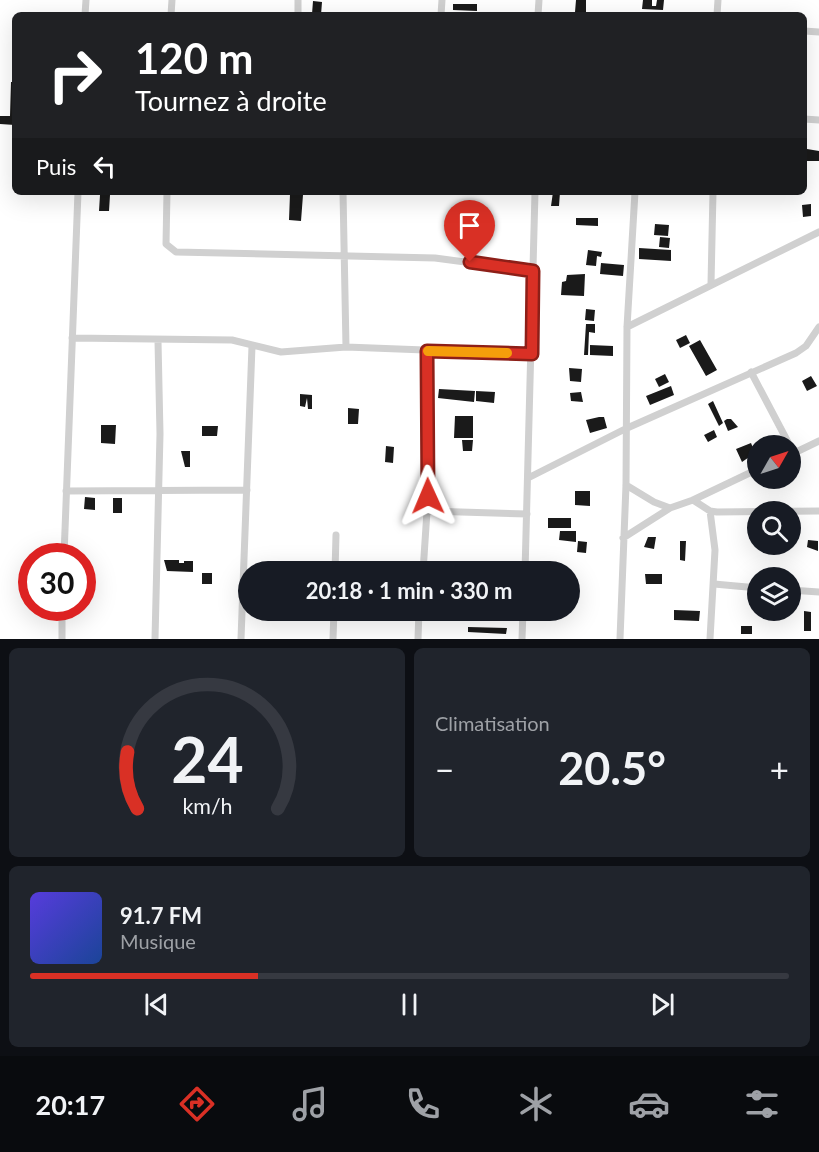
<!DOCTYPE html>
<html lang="fr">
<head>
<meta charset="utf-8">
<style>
	body { margin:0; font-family:Lato,sans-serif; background:#20242c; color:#f1f3f6; height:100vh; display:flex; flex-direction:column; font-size:22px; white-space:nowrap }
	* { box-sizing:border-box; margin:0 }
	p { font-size:20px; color:#9ea1a6 }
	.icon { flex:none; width:33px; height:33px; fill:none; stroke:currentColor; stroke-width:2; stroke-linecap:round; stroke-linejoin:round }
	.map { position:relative; height:639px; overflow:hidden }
	.side { display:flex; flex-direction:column; gap:9px; padding:9px; background:#0d0f14; flex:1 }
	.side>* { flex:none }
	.banner { position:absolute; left:12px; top:12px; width:795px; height:183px; border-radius:9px; box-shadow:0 6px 24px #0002; background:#202124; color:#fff; overflow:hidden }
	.needle { width:39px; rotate:51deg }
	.fabs { position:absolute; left:747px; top:435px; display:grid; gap:12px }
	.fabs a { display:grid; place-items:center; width:54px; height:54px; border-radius:50%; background:#171b24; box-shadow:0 6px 24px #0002; font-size:30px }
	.speed { position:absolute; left:18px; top:543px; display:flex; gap:12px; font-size:30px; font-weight:700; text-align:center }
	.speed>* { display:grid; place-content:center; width:78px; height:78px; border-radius:50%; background:#171b24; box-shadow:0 6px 24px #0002; line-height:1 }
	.speed .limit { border:9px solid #d22; background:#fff; color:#111 }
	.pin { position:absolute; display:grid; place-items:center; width:51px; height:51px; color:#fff; margin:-62px -26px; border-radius:50% 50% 50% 0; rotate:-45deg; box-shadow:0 0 6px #0007 }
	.pin .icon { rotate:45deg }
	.me { position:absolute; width:66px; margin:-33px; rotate:359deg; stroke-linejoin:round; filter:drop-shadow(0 0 4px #0008) }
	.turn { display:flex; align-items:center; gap:21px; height:126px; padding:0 24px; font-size:27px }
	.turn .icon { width:78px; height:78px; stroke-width:2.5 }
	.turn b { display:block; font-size:42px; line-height:51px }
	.then { display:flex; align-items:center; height:57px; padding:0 24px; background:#0003; gap:12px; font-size:22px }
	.big { font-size:45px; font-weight:700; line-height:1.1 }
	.side .widget { flex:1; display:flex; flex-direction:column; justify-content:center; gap:9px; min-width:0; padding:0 21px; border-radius:9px; background:#20242c }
	.side .dial { align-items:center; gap:0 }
	.dial svg { height:156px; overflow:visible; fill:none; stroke:#363941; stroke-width:7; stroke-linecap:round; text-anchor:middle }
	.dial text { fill:#f1f3f6; stroke:none }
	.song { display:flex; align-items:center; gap:18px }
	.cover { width:72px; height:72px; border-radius:9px; background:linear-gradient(135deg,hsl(250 70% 55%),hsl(220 70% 35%)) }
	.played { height:6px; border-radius:3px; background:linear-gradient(90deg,#d93025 30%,#363941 30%) }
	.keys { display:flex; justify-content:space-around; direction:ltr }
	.heat { display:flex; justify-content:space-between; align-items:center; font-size:33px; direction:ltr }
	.side .tiles { flex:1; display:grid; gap:9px; grid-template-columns:1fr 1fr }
	.widget:last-child { grid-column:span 2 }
	.trip { position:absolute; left:238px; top:561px; width:342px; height:60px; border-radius:30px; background:#171b24; box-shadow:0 6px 24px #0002; font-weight:700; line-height:60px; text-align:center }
	.dock { display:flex; height:96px; justify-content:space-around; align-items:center; background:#090b0e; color:#9ea1a6 }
	.dock .icon { width:42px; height:42px }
	.dock .current { color:#d93025 }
	.dock b { font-size:27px; color:#f1f3f6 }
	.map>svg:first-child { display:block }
</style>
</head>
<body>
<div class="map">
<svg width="819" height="639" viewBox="0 0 819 639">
	<rect width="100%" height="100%" fill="#fff"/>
	<path fill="#1a1a1a" d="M576,0h10v12h-11z
		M643,0h9v6h4l1,-6h7l-1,10 -21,-1z
		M313,1l9,1 -1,13 -9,-1z
		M453,4h24v7l-24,-1z
		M11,82h4v43l-15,-1v-8h10z
		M807,149l12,2v10h-13z
		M553,192h7l-1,14h-8z
		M290,194l13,1 -2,26 -12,-1z
		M100,195h10l-1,16h-10z
		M811,204v12l-8,1 -1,-12z
		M576,218h22v8l-22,-1z
		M655,224l14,1 -1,11 -14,-1z
		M660,237l10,1 -1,10 -10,-1z
		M639,248l32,2v11l-32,-2z
		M588,250l14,2 -1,5 -4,-1 -1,10 -10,-1z
		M601,263l23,2 -1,11 -23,-2z
		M585,274l-1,22 -23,-1 1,-13 4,-1 1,-6z
		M586,309l9,1 -1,11 -9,-1z
		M586,324h9v9l-6,-1 -1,23h-4z
		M686,335l4,8 -10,5 -4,-8z
		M700,340l17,30 -11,6 -17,-30z
		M590,345l23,1v10l-23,-1z
		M569,368l13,1 -1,13 -11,-1z
		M665,374l4,8 -10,5 -4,-8z
		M811,376l6,10 -10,5 -5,-10z
		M671,386l3,9 -24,10 -4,-9z
		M439,389l36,2 -1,11 -36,-4z
		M476,391l19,1 -1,11 -18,-2z
		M581,392l2,10 -12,-1 -1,-8z
		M300,394l12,1v14h-4l-1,-11 -2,9 -5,-1z
		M713,401l10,22 -4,3 -11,-22z
		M348,408l11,1 -1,15h-10z
		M455,416h18v22h-19z
		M599,417h5l3,11 -17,5 -4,-13z
		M727,419h4l7,8 -10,4 -4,-10z
		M101,425h15l-1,19 -14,-1z
		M202,426h16l-1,10h-15z
		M714,430l3,7 -9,5 -4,-7z
		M462,440h11l-1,11h-9z
		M751,443l4,10 -13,9 -6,-13z
		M386,446l8,1 -1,16 -8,-1z
		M181,451h9v16h-5z
		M575,491h15v15l-15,-1z
		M85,497l10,1v12l-11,-1z
		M113,498h9v15h-9z
		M548,518h23v10h-23z
		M560,531h16v11l-17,-2z
		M648,537h8l-2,12 -10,-2z
		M808,540l10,1v10l-11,-4z
		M578,541l9,1 -1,11 -9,-1z
		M680,541h6l-1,20 -5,-1z
		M164,560h15v3h5v-2h9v11l-26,-1z
		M202,573h10v11h-10z
		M645,574h17v10h-16z
		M674,610l26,1 -1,10 -25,-1z
		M804,611l7,1v19h-7z
		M741,626h11v8h-11z
		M468,627l39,1 -1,6 -38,-2z"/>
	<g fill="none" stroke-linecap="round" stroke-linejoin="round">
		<path stroke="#d0d0d0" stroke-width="7" d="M85,15l1,-15
			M171,15l1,-15
			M298,15v-15
			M441,15l1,-15
			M538,15l1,-15
			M717,15l1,-15
			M804,31l15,1
			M804,119l15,1
			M167,192l-1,52 10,8 259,6 98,13
			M343,192l3,155
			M711,284l2,-92
			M627,327l192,-95
			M72,338l160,2 49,12 65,-5 186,7
			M751,372l39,74
			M790,455l29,-14
			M528,478l97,-49 171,-76 10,-7 13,-19
			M626,485l28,17 16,6
			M66,491l181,-1
			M693,500l17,11 7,1 102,-1
			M428,511l99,3
			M623,538l47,-30 23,-8 65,-31
			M64,556l14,-364
			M335,572l1,-37
			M423,572l5,-76 -1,-145
			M525,572l10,-380
			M714,584l44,4
			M790,590l29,2
			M62,608v31
			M155,639l5,-205 -2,-93
			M241,639l11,-293
			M333,639l1,-29
			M418,639l1,-29
			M522,639l1,-29
			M620,639l6,-154 1,-158 8,-135
			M710,639l5,-89 -5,-39"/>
	</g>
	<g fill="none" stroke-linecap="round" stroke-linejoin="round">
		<defs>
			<path id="route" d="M428,496l-1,-145 105,3 1,-83 -63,-9"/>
		</defs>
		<use href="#route" stroke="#8d1f18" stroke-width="15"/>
		<use href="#route" stroke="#d93025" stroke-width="10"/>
		<path stroke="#f59e0b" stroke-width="10" d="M428,351l79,2"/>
	</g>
</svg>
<div class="fabs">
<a><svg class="needle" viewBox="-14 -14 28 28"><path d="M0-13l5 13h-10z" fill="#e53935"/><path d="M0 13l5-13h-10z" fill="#9ea1a6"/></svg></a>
<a><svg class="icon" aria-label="search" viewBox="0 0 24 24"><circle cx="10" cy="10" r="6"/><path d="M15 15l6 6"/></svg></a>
<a><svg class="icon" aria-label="layers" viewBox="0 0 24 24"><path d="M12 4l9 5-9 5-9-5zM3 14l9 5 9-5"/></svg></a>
</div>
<div class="speed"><div class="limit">30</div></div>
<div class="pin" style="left:470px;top:262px;background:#d93025"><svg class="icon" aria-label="arrive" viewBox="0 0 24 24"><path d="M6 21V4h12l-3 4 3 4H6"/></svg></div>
<svg class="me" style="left:428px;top:496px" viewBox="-20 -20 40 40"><path d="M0-17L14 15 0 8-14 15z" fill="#d93025" stroke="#fff" stroke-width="4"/></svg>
<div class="trip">20:18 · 1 min · 330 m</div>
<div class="banner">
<div class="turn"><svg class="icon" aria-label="right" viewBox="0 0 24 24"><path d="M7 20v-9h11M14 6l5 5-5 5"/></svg><div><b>120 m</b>Tournez à droite</div></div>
<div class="then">Puis<svg class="icon" aria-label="left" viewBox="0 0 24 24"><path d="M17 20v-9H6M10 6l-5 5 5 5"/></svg></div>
</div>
</div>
<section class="side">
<div class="tiles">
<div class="widget dial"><svg viewBox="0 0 100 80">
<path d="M14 69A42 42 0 1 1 86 69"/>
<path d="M14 69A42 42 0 0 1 9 40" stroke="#d93025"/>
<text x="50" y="56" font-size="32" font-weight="700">24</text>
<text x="50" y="72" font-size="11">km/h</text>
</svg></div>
<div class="widget"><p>Climatisation</p>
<div class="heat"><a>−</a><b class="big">20.5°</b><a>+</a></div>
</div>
<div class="widget">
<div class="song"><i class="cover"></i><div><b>91.7 FM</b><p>Musique</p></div></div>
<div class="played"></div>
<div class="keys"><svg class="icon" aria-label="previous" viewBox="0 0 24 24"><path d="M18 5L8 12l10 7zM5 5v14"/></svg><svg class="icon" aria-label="pause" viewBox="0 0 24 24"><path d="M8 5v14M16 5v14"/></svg><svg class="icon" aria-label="next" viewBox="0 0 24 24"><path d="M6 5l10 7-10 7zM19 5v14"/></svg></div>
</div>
</div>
</section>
<nav class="dock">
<b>20:17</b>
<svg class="icon current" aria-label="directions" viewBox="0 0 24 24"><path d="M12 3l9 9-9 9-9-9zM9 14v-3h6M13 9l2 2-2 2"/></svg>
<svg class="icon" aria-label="music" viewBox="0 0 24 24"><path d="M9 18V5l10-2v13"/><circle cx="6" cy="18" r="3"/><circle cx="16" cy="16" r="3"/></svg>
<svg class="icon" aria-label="phone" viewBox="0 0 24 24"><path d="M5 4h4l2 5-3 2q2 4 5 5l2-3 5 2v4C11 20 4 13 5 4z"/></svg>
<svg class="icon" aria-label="climate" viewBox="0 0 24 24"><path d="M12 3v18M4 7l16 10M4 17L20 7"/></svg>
<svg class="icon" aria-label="car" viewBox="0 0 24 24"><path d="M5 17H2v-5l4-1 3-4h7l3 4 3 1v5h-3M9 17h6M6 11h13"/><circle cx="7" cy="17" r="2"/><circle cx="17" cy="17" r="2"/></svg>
<svg class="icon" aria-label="filters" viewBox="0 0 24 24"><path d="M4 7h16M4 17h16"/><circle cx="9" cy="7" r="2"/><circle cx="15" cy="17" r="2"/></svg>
</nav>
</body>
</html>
